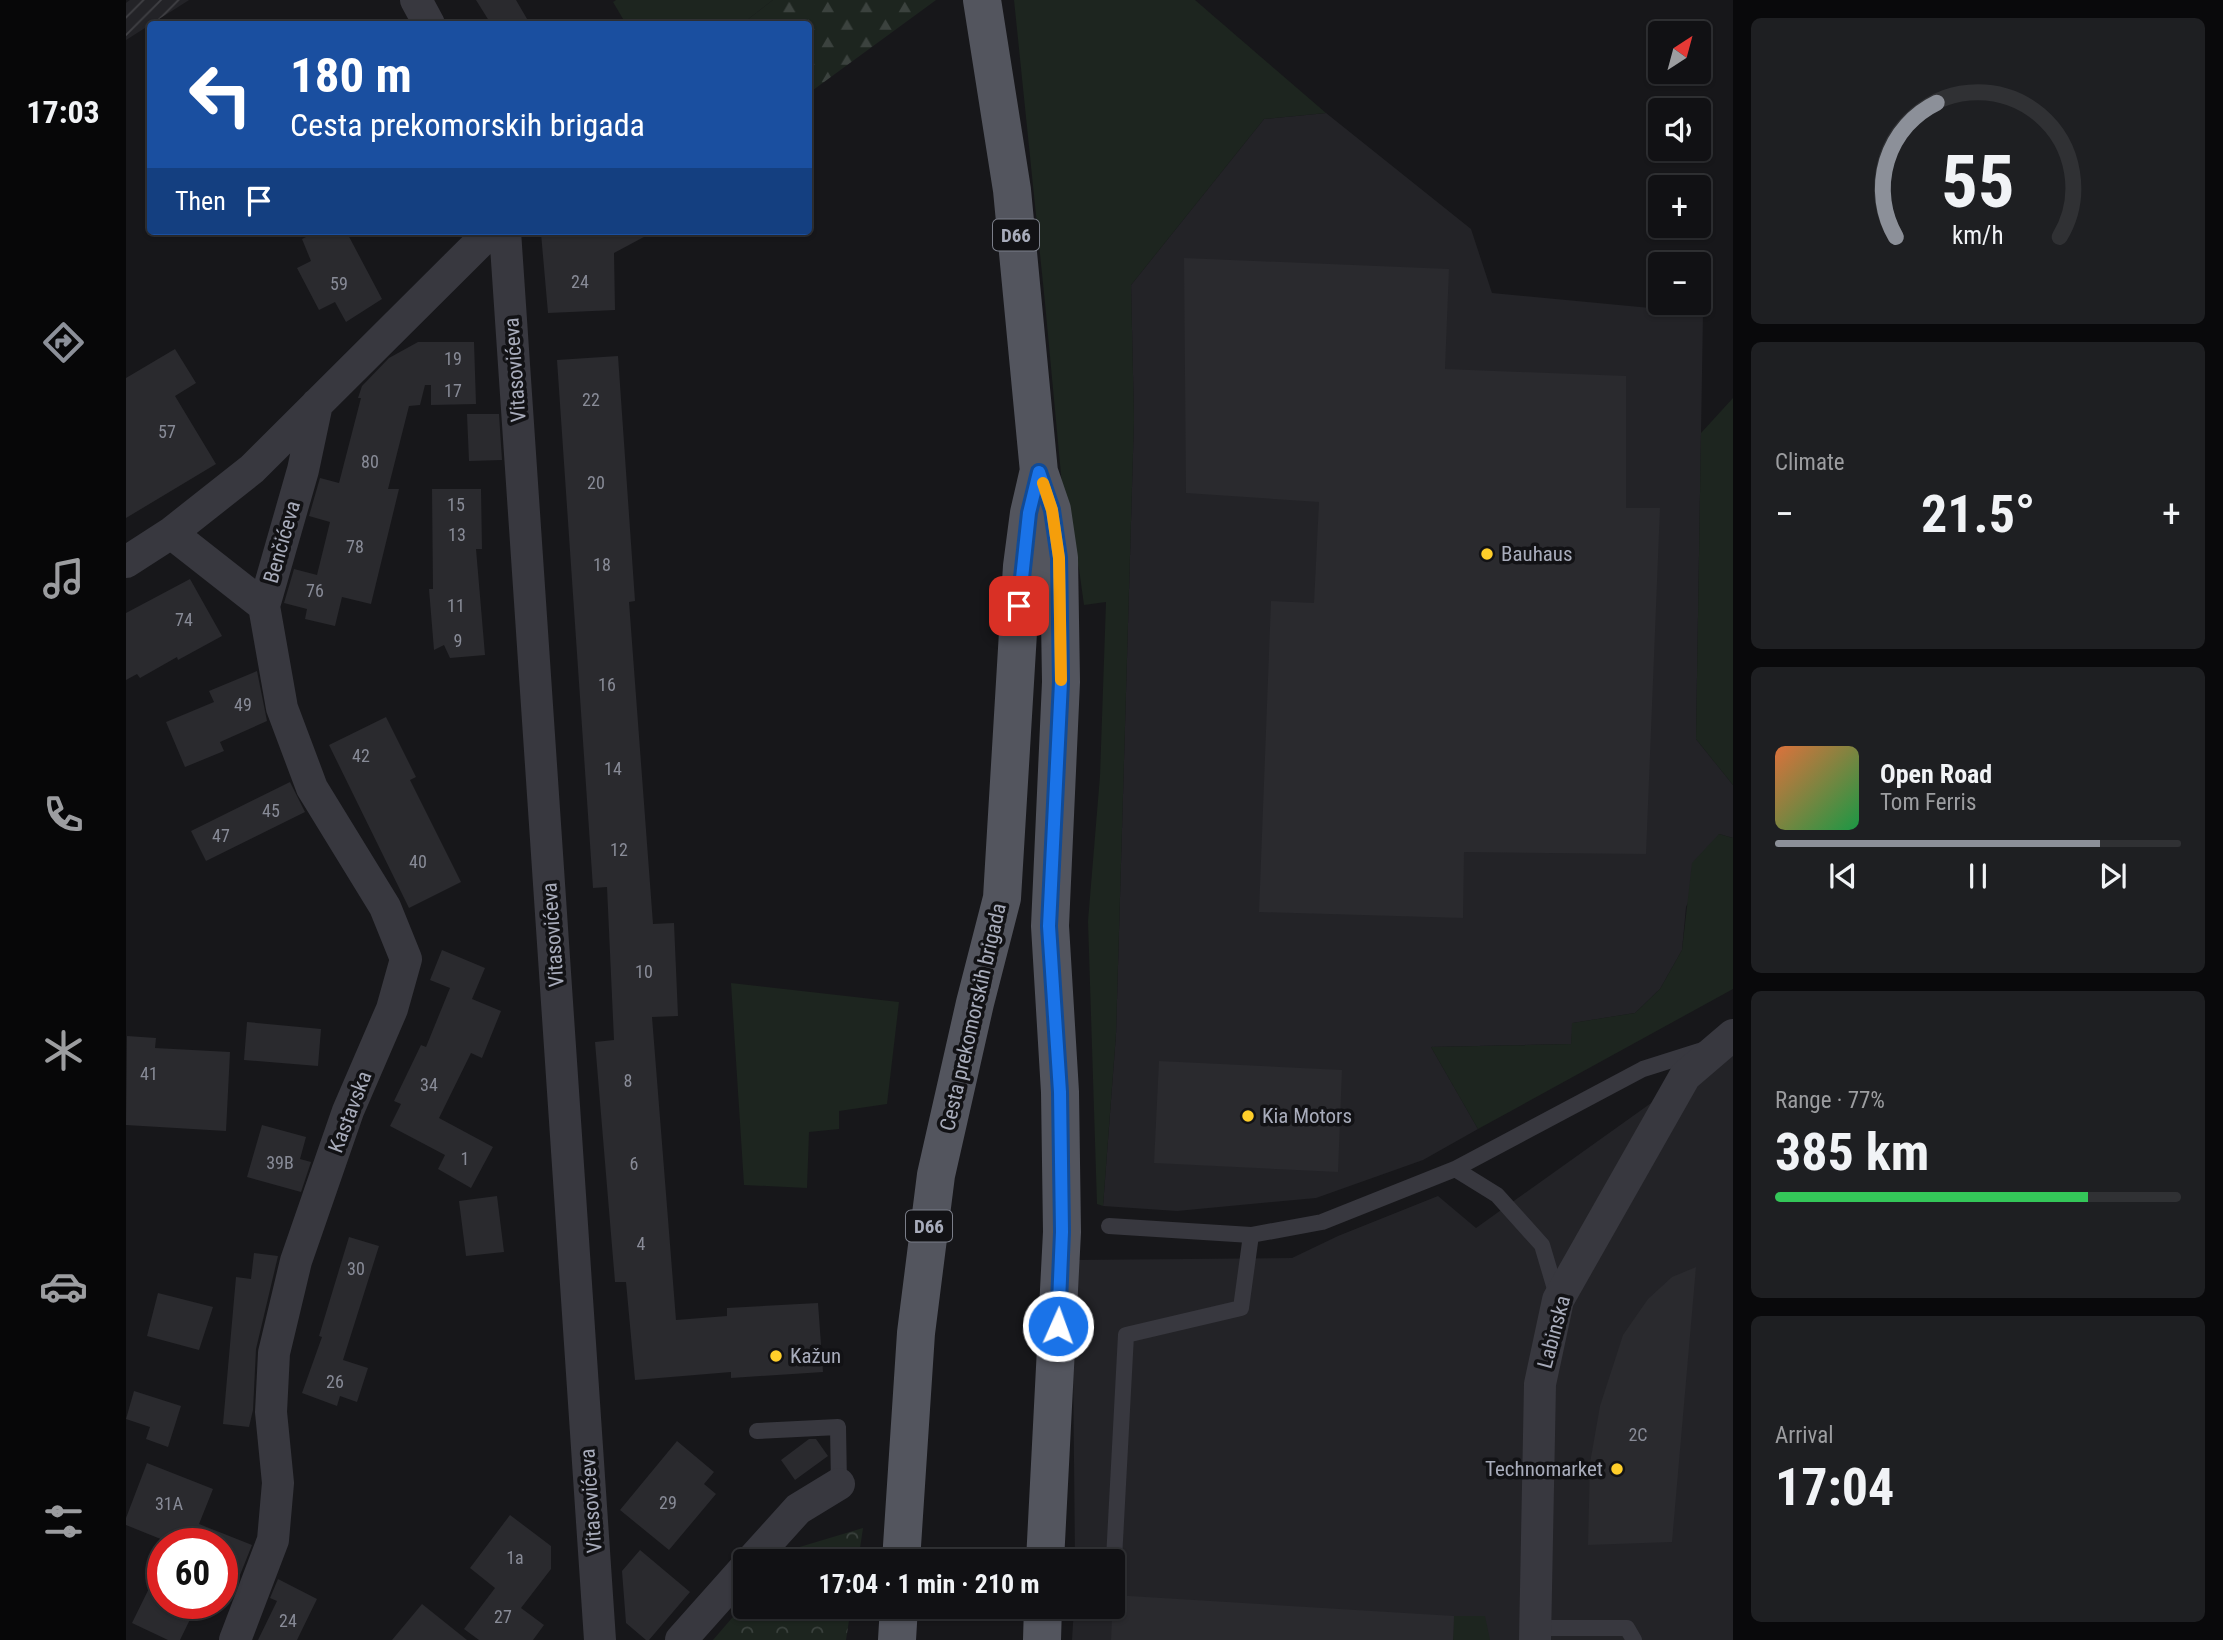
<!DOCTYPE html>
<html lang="en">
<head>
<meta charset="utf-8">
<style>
	body { margin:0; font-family:"Roboto Condensed",sans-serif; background:#1e1f22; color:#f1f3f6; height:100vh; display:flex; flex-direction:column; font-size:26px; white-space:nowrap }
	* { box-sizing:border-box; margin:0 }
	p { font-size:23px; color:#9c9da0 }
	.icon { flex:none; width:38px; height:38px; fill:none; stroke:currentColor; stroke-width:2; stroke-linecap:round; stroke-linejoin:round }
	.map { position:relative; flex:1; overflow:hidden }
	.drawer { display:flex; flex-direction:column; gap:18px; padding:18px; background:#09090b; width:490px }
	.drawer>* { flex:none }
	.guide { position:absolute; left:21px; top:21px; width:665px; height:214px; border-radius:7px; box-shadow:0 2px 5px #0004,0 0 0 2px #303134; background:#1a4fa0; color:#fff; overflow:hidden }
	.needle { width:46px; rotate:36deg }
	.tools { position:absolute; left:1522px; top:21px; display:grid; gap:14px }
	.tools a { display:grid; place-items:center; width:63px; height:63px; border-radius:7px; background:#111114; box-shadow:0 2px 5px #0004,0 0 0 2px #303134; font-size:35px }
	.speed { position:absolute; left:21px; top:1528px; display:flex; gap:14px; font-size:35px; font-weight:700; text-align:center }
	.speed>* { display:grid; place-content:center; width:91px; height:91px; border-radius:50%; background:#111114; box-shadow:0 2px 5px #0004,0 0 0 2px #303134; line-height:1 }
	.speed .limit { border:10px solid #d22; background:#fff; color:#111 }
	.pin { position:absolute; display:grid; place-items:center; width:60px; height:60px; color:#fff; margin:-30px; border-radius:14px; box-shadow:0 4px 10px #0006 }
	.me { position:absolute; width:77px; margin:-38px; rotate:2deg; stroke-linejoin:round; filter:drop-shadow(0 0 5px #0008) }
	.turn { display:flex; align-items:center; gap:24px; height:147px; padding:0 28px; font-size:32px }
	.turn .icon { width:91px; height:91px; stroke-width:2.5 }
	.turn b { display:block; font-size:49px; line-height:60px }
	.then { display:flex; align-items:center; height:66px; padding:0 28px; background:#0003; gap:14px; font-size:26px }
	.big { font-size:52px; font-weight:700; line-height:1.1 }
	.drawer .card { flex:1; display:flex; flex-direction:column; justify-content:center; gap:10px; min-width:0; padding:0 24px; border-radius:10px; background:#1e1f22 }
	.drawer .dial { align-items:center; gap:0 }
	.dial svg { height:182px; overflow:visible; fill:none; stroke:#303134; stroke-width:7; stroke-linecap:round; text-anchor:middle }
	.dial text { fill:#f1f3f6; stroke:none }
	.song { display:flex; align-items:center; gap:21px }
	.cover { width:84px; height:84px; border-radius:10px; background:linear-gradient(135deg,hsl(20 70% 55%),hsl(140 70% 35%)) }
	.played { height:7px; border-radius:4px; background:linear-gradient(90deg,#8c9099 80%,#303134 80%) }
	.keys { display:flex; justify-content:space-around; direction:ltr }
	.heat { display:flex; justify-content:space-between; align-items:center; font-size:38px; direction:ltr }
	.charge { height:10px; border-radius:5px; background:linear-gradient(90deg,#34c759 77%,#303134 0) }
	.trip { position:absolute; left:607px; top:1549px; width:392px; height:70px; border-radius:7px; background:#111114; box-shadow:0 2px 5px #0004,0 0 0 2px #303134; font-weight:700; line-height:70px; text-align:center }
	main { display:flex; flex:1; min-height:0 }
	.tabs { display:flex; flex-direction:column; width:126px; justify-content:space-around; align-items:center; background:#070708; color:#9c9da0 }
	.tabs .icon { width:49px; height:49px }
	.tabs .current { color:#8c9099 }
	.tabs b { font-size:32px; color:#f1f3f6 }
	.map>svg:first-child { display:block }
</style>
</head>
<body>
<main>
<nav class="tabs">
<b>17:03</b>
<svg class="icon current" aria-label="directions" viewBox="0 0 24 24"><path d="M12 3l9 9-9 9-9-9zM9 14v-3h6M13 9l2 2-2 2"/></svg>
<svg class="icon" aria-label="music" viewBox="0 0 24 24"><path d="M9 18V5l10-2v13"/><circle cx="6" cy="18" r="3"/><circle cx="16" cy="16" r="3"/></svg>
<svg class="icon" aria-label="phone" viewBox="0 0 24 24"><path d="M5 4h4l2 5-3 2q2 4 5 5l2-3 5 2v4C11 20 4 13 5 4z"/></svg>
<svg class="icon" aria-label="climate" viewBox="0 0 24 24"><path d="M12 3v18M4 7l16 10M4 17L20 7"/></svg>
<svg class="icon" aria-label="car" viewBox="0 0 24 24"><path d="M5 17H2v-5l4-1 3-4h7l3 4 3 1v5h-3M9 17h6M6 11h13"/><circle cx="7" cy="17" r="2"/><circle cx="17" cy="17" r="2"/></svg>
<svg class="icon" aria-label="filters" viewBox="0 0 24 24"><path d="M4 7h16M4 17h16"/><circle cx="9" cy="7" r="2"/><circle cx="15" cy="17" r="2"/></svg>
</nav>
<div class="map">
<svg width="1607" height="1640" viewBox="0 0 1607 1640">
	<defs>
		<pattern id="industrial-furrows" width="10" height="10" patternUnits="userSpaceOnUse" patternTransform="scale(1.75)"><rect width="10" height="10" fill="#232327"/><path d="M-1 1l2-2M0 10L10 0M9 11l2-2" fill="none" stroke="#404044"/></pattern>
		<pattern id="forest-firs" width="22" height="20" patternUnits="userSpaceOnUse" patternTransform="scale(1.75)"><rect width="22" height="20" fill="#1d251f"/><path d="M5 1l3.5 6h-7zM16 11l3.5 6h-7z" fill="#3b423e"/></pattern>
		<pattern id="park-crowns" width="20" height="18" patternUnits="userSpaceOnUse" patternTransform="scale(1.75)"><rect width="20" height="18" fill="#1d251f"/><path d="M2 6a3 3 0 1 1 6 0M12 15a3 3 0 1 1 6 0" fill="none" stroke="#3b423e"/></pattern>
	</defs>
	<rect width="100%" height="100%" fill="#17171a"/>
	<path fill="#232327" d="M1200,113l145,116 21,64 211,20 -7,426 37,46v53l-14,-4 -33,73 -4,43 -22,39 -25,24 -62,10 -2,21 -140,3 47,82 -55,31 -107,38 -139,13 -74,-5 13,-172 18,-615 -3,-134 133,-166z
		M1607,1049v591h-661l2,-33 39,-1v-45h-38l-3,-301 220,-2 46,-22 100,-40 38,32 192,-137z"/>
	<path fill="url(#industrial-furrows)" d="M4,0h59l-63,40v-37z"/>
	<path fill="#1d251f" d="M490,0h157l-31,24h-116l-13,-22z
		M888,0h181l131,113 -62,6 -133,166 3,134 -18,615 -13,172 -6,-2 -9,-283 12,-145 6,-174 -22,3 -5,-36 -16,-73 -18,-193z
		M1607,398v387l-37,-46 5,-306z
		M1593,834l14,4v151l-255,140 -47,-82 140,-3 1,-21 63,-10 25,-24 22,-39 10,-87z
		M605,983l168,19 -12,102 -48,7v18l-30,3 -2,56 -63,-3z
		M1328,1616h31l5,24h-37z"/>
	<path fill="url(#forest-firs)" d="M647,0h163l-127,93 -1,-69h-66z"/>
	<path fill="url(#park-crowns)" d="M737,1528l-5,33h-76l11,-12z
		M619,1603l1,3 105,1 -5,33h-133z"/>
	<path fill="#2a2a2e" d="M350,0h40l14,24h-39z
		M192,231h28l36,68 -36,23 -11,-20 -16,8 -22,-42 14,-7 -9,-22z
		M454,231h75l-41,22 1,57 -67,3 -7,-80z
		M1058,258l265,11 -4,100 181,7v132h34l-14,346 -182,-2 -1,66 -204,-6 12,-311 43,2 5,-101 -133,-9z
		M292,342h56l2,62 -45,1v-20h-6l-5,20 -11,1 -21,83h11l-28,115 -29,-7 -7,29 -30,-7 2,-10 -23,-6 10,-34 23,6 13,-53 -21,-6 11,-38 19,5 22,-85h-3l4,-12 27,-28z
		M49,349l21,34 -21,13 41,68 -90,54v-140z
		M492,356l17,245 -6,1 24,322 21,-1 4,93 -26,1 24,303 51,-4v-8l91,-5 5,69 -92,6v-6l-96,8 -9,-98h-11l-20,-240 19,-2 -7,-153 -14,1 -36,-528z
		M341,414h32l3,46 -33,1z
		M306,489h49l1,60h-6l9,106 -35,3 -6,-13 -10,5 -5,-61h4z
		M64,579l32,57 -44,24 -1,-3 -37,21 -3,-4 -11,6v-67z
		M131,671l10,50 -47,21 4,9 -39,16 -19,-45 48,-20 -5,-11z
		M260,717l30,60 -6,3 51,102 -52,26 -80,-163z
		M164,782l15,30 -99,49 -15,-30z
		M316,950l43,18 -13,31 29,12 -19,47 -11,-5 -32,65 54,29 -22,41 -33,-19 7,-14 -55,-29 11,-22 -7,-3 27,-56 5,2 24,-59 -20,-8z
		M121,1022l74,7 -3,37 -74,-6z
		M1,1036l29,2 -1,10 75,4 -4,79 -100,-6z
		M1033,1061l183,9 -4,102 -184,-9z
		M136,1125l44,12 -6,22 11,3 -10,30 -54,-15z
		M371,1196l7,56 -38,4 -7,-55z
		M223,1237l30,9 -36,114 25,8 -11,34 -17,-6 -3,10 -35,-13 20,-56 -3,-1z
		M128,1253l24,3 -22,93 -3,61 -4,17 -26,-3 13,-147 15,2z
		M1570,1267l-24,275 -84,3 2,-82 10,-57 23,-71 25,-36 24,-22z
		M32,1293l55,14 -14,43 -52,-14z
		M8,1391l47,15 -13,41 -22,-8 4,-12 -24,-8z
		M683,1439h7l12,17 -33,24 -14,-20z
		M551,1441l37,31 -10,12 12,10 -47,56 -49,-40z
		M21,1463l66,26 -14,35 53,21 -16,40 -14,-5v-36h-49l-47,-19v-7z
		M384,1515l41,31v23l-30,39 23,17 -11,15h-54l-15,-11 31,-41 -25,-20z
		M514,1550l50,42 -41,48h-3l-20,-17 -4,-52z
		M37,1560v43h35l-18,37h-12l-36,-17z
		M152,1579l39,20 -20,41h-39l19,-39 -7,-3z
		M987,1595l341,21 -1,24h-342z
		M296,1604l45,36h-75z"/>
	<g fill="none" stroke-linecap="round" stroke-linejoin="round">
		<path stroke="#38383f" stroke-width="16" d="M1329,1169l42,26 45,50 16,54
			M983,1226l142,9 71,-13 133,-53 188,-100 60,-19
			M631,1431l81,-4 1,57
			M988,1559l12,-224 115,-27 10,-73
			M1408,1628h93l7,12"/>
		<path stroke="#38383f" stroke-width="32" d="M290,0l13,24
			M379,231l95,1409
			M45,533l93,73 39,-136 14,-66
			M0,562l45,-29 81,-64 239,-238
			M625,1561l47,-52 41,-25
			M109,1640l38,-100 5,-57 -7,-71 3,-59 22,-92 52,-150 44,-102 14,-50 -21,-52 -73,-119 -30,-80 -18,-102
			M555,1640l65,-73
			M1409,1640l5,-256 18,-84 127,-224 48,-41"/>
		<path stroke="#53555e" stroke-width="38" d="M856,0l30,190 27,282 13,38 7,48 2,124 -11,244 10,166 2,140 -17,329
			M775,1561l15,-228 20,-158 39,-172 27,-105 20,-332 7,-53 9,-39
			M771,1640l2,-34
			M916,1640l1,-34"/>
	</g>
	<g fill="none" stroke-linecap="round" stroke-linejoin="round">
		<defs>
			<path id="route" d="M893,606l10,-93 10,-41 13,38 7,48 2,124 -12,244 11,166 2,140 -4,94"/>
		</defs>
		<use href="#route" stroke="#114b97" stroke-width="18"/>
		<use href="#route" stroke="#1a73e8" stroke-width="12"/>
		<path stroke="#f59e0b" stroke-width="12" d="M917,483l9,27 7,48 2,122"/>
	</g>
	<g fill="#ffce2a" stroke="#121215" stroke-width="2.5">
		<circle cx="1361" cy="554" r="7"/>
		<circle cx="1122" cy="1116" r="7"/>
		<circle cx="650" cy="1356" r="7"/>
		<circle cx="1491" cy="1469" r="7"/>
	</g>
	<g text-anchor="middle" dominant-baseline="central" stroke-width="7" stroke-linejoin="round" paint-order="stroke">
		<g font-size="18" fill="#888b97">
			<text x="454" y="281">24</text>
			<text x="213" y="283">59</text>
			<text x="327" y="358">19</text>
			<text x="327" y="390">17</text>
			<text x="465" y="399">22</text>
			<text x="41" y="431">57</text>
			<text x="244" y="461">80</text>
			<text x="470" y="482">20</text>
			<text x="330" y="504">15</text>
			<text x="331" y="534">13</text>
			<text x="229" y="546">78</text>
			<text x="476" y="564">18</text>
			<text x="189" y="590">76</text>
			<text x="330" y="605">11</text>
			<text x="58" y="619">74</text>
			<text x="332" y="640">9</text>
			<text x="481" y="684">16</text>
			<text x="117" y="704">49</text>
			<text x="235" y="755">42</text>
			<text x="487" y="768">14</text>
			<text x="145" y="810">45</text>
			<text x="95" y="835">47</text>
			<text x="493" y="849">12</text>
			<text x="292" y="861">40</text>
			<text x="518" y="971">10</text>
			<text x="23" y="1073">41</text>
			<text x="502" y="1080">8</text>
			<text x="303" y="1084">34</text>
			<text x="339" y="1158">1</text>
			<text x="154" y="1162">39B</text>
			<text x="508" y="1163">6</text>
			<text x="515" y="1243">4</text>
			<text x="230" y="1268">30</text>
			<text x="209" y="1381">26</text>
			<text x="1512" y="1434">2C</text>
			<text x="542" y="1502">29</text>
			<text x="43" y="1503">31A</text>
			<text x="389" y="1557">1a</text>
			<text x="377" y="1616">27</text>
			<text x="162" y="1620">24</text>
		</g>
		<g fill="#121215" stroke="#7b7e89" stroke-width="2">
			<rect x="867" y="219.5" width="46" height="31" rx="5"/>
			<rect x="780" y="1210.5" width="46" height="31" rx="5"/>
		</g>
		<g font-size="19" font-weight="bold" fill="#a8acbb">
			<text x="890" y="235">D66</text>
			<text x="803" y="1226">D66</text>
		</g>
		<g font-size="21" fill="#a8acbb" stroke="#121215">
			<text transform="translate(389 370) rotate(-94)">Vitasovićeva</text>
			<text transform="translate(156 542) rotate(-74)">Benčićeva</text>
			<text transform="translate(427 935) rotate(-94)">Vitasovićeva</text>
			<text transform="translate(847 1017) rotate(-77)">Cesta prekomorskih brigada</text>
			<text transform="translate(224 1112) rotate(-69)">Kastavska</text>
			<text transform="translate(1428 1332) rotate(-75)">Labinska</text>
			<text transform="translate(465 1501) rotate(-94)">Vitasovićeva</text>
		</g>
		<g font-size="21" fill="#a8acbb" stroke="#121215" text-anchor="start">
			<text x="1375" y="554">Bauhaus</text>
			<text x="1136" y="1116">Kia Motors</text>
			<text x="664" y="1356">Kažun</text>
			<text x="1477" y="1469" text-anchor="end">Technomarket</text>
		</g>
	</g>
</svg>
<div class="tools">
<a><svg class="needle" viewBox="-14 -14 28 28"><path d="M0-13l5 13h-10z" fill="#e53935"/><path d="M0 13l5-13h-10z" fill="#9c9da0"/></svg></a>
<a><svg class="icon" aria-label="sound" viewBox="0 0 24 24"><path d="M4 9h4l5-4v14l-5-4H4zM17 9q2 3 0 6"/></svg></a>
<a>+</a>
<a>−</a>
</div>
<div class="speed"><div class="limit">60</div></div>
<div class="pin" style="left:893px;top:606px;background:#d93025"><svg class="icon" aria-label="arrive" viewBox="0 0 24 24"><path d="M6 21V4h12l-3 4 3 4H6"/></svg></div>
<svg class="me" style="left:932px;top:1326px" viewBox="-20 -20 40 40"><circle r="17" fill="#1a73e8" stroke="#fff" stroke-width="3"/><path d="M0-11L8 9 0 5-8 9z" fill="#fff"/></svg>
<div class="trip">17:04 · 1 min · 210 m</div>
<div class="guide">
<div class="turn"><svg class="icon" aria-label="left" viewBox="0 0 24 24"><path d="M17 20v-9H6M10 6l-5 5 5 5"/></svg><div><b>180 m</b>Cesta prekomorskih brigada</div></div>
<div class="then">Then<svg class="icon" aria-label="arrive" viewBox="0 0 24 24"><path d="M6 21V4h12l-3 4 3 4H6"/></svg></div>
</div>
</div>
<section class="drawer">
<div class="card dial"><svg viewBox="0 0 100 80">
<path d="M14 69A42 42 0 1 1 86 69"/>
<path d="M14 69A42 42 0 0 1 32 10" stroke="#8c9099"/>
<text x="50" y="56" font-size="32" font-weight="700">55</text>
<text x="50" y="72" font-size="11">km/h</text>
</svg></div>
<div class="card"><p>Climate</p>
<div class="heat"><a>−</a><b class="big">21.5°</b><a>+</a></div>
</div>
<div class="card">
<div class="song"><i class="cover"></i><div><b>Open Road</b><p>Tom Ferris</p></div></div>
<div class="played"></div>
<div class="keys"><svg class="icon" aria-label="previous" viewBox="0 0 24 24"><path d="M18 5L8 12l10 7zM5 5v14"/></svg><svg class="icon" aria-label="pause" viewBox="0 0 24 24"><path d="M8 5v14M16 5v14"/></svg><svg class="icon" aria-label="next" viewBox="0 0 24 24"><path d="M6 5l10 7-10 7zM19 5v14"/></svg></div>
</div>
<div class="card"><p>Range · 77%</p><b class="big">385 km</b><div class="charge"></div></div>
<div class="card"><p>Arrival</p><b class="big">17:04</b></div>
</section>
</main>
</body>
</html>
